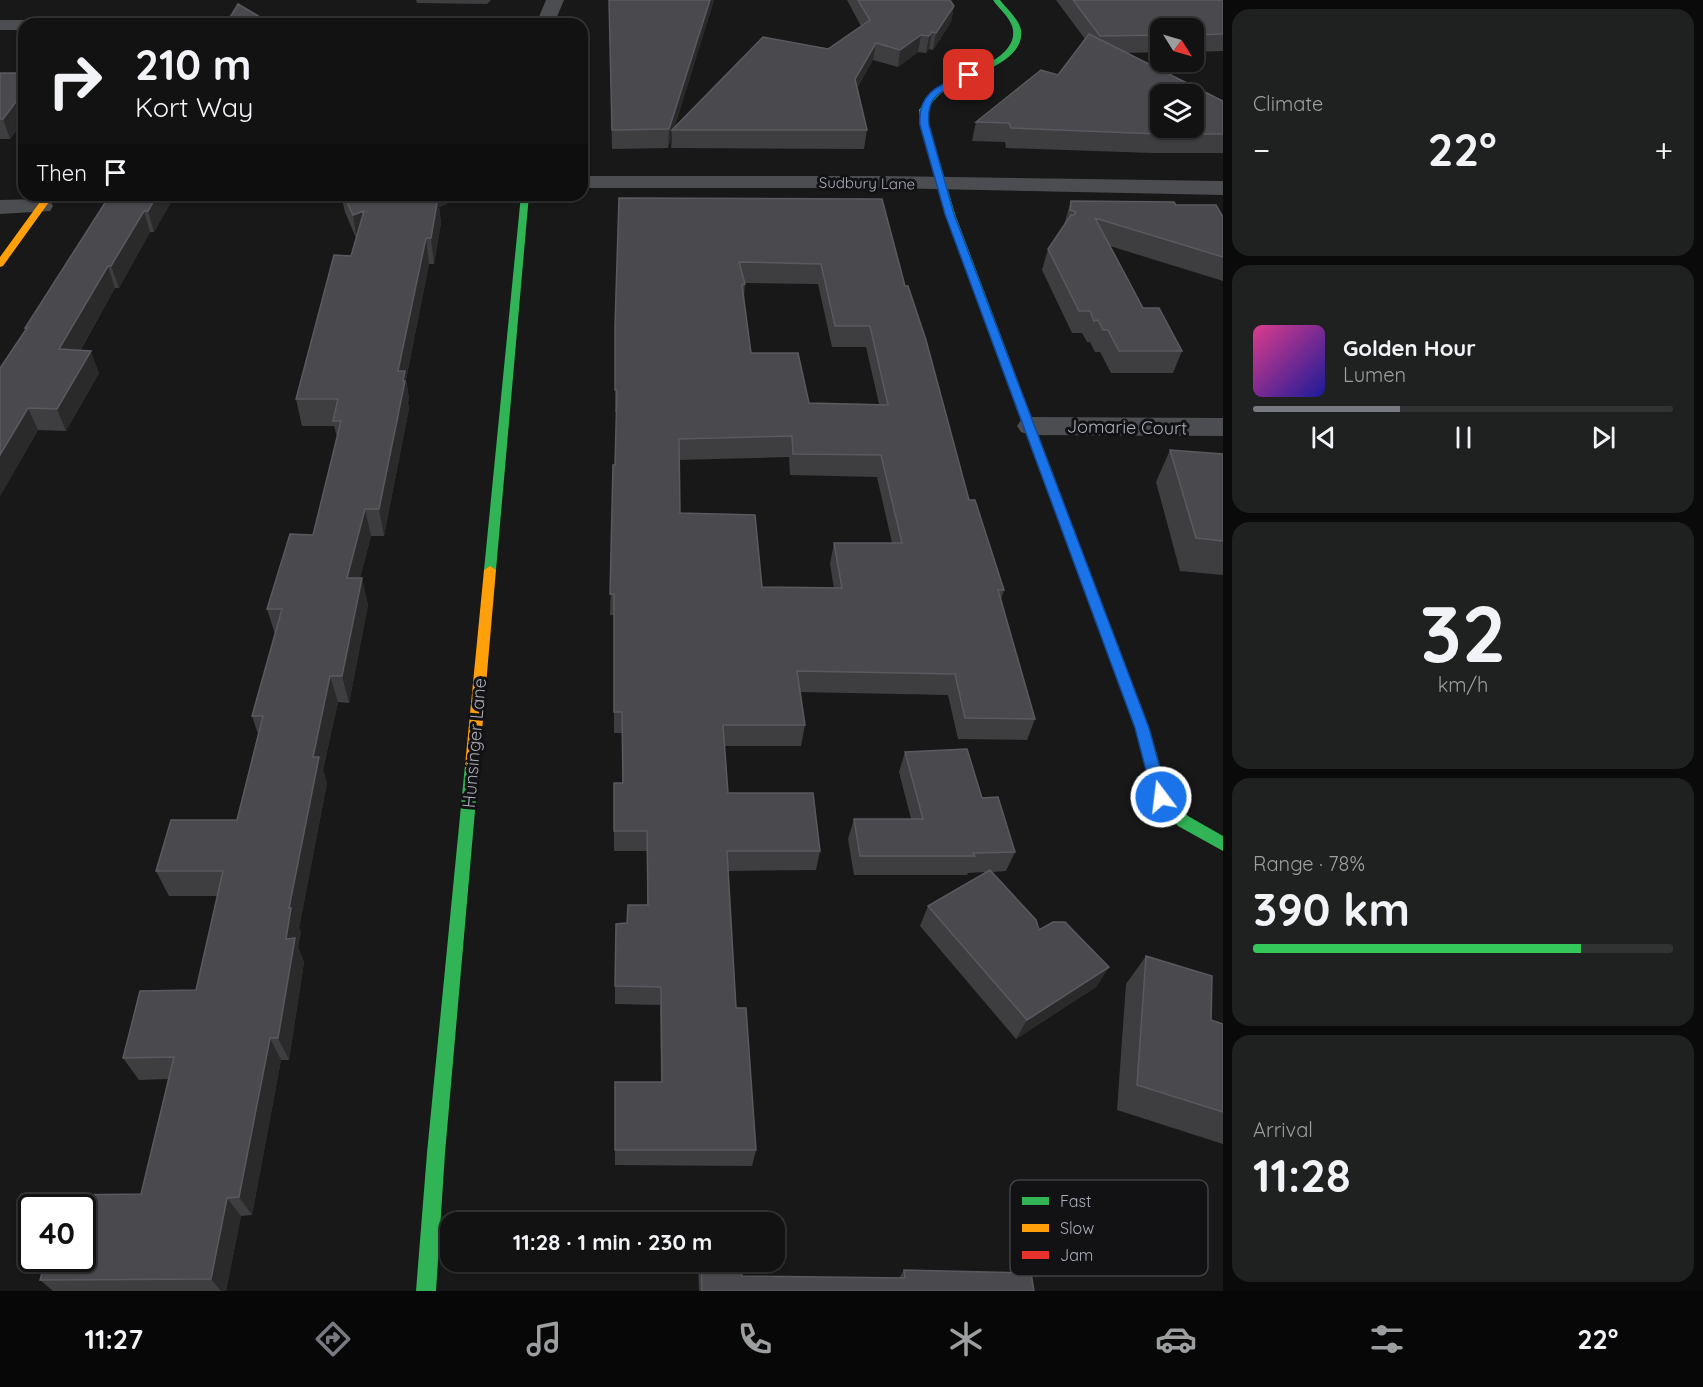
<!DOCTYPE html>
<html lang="en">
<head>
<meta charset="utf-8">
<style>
	body { margin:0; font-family:Quicksand,sans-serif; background:#1f2020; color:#f1f3f6; height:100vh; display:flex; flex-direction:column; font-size:22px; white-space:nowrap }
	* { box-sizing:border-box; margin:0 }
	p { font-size:20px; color:#9c9e9f }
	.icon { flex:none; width:33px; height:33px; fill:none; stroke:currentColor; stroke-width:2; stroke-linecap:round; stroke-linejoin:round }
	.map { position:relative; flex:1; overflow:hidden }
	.side { display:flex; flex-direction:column; gap:9px; padding:9px; background:#0a0a0a; width:480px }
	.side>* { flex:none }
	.guide { position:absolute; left:18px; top:18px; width:570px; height:183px; border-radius:18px; box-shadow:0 2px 4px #0004,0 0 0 2px #313232; background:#121212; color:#f1f3f6; overflow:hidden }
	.needle { width:39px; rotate:127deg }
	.controls { position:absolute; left:1150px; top:18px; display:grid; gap:12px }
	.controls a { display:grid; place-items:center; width:54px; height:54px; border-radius:12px; background:#121212; box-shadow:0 2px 4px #0004,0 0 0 2px #313232; font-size:30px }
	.speed { position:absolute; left:18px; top:1194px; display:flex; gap:12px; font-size:30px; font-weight:700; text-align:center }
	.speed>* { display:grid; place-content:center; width:78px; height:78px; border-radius:50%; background:#121212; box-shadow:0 2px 4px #0004,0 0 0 2px #313232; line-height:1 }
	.speed .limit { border:3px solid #111; border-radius:9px; background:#fff; color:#111 }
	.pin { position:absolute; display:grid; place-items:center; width:51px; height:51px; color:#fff; margin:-26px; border-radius:12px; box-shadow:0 3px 9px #0006 }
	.me { position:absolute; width:66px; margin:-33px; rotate:345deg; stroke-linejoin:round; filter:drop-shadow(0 0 4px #0008) }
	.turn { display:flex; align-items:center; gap:21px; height:126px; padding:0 18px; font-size:27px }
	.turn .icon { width:78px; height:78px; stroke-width:2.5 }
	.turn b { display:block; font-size:42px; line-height:51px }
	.then { display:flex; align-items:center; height:57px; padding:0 18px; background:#0003; gap:12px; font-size:22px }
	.big { font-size:45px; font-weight:700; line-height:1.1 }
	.side .widget { flex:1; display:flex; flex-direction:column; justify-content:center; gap:9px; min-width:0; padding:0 21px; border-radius:18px; background:#1f2020 }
	.side .dial { align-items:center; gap:0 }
	.dial b { font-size:78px; line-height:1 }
	.song { display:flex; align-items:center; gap:18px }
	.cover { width:72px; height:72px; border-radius:9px; background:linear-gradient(135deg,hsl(330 70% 55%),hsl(240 70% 35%)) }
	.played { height:6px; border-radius:3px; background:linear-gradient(90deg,#777a81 35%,#313232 35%) }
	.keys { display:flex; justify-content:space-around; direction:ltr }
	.heat { display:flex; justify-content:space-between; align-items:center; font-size:33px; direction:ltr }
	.charge { height:9px; border-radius:4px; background:linear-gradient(90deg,#34c759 78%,#313232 0) }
	.trip { position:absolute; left:440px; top:1212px; width:345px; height:60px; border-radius:18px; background:#121212; box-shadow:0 2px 4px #0004,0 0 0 2px #313232; font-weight:700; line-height:60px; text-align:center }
	.menu { display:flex; height:96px; justify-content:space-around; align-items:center; background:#070707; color:#9c9e9f }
	.menu .icon { width:42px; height:42px }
	.menu .selected { color:#777a81 }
	.menu b { font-size:27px; color:#f1f3f6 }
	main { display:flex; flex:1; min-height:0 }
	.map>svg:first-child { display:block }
</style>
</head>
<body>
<main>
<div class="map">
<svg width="1223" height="1291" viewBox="0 0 1223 1291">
	<rect width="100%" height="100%" fill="#181818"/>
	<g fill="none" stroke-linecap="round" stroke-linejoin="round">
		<path fill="#4c4d51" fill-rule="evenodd" d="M546,0h18l-10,24h-18z
			M0,20h24l8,4h-8v6h-24z
			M582,176h302l339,5v14l-339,-7h-302z
			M42,199l8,2 3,5 -3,5 -50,3v-14z
			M1031,417l192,1v18l-192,-1 -10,-3 -4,-6 4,-6z"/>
		<path fill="#30b455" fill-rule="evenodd" d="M993,0h7c6,8 19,19 21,30 5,33 -55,46 -75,60 -8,5 -14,12 -19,20l2,15 26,89 55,146 -5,3 -5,-3 -55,-146 -24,-89 -2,-15c6,-9 12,-18 21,-24 20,-12 77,-25 73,-56 -1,-11 -14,-21 -20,-30z
			M521,195h8l-33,375 -6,4 -6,-4z
			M1068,526l6,4 75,198 19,66 20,22 35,20v15l-45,-25 -22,-25 -21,-73 -73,-198z
			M472,759l5,2 2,4 -34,388 -9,138h-20l11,-138 38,-388 2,-4z"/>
		<path fill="#ff9f0a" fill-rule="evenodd" d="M45,195h9l-51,71 -3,1v-10z
			M490,566l6,4 -17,195 -2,4 -5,2 -5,-2 -2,-4 19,-195z"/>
		<path fill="#e5322d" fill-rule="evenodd" d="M1005,357l5,3 64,170 -2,3h-8l-2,-3 -62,-170z"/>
	</g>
	<path fill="#3e3e41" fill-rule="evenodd" d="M416,0h75l-4,4 -70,-1z
		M609,0h105l-40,128 154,-79 33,-23 -14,-26h103l4,6 -3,16 -18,28 -4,-1 -3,4 -8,-1 -20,15 -25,-7 -16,28 10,42 -3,19 -193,-1 1,-13 -4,13 -56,1z
		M1056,0h167v51l-29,1v-24h-33v24l-35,1 97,48v52h-71l-146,-5 -1,-6 -33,-1 4,-19 82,-47 27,-36z
		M0,73h24v47l-14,19h-10z
		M110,195h65l-21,37h-4l-31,56h-4l-35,63 19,22 -33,58 -28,-1 -38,66 26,-166 -1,-2z
		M341,195h107l-1,9 -8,3 2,16 -7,41h-5l-23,116 3,18 -1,5 1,5 -25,128h-13l-11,42 8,27 -19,98 -11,-1 -15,68 4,13 -28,145 2,4 -3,15 6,15 -15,98h-8l-29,155 -11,1 -15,75h-173l-13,-11 101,-86 27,-115 -29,1 -16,-22 73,-68 21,-94h-48l-13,-25 81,-51 21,-86 -6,-18 23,-82 -8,-25 46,-74 24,-98 -3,-11h-32l-6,-27 55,-143 5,-18 -11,-26z
		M619,198l286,88 64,214 35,90 -3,9 34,120 -8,21 -69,-1 -10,-44 -148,-3 5,33 -4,21h-77l4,47 92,58 -4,19 -88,1 8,137 20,142 -4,16 -137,-1v-83h46l-1,-77 -45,-1v-18l12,-63 20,-18v-54h-33v-68h8v-50h-8v-118h-4l7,-203h-2v-86zM745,283l73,1 14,63h34l13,57 -70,-1 -58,-50 -7,-55zM789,457l1,18 87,2 15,66h-58l-4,21 4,24 -72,-1 -82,-74 -1,-53z
		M1071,201l105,4 47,12v64l-113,-35 33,62 39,43 -9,22h-62l-11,-21h-5l-5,-10h-3l-5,-9h-10l-30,-63 6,-21 16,-24z
		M1170,450l53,4v121l-43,-4 -24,-89z
		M905,752l77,46 33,54 -9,19 -14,1 47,58 70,37 -13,20 -80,52 -96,-113 8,-20 58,-34 -18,1 -1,2h-113l-6,-36 6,-20h57l-12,-47z
		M1146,956l65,64 12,4v120l-106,-34 9,-126z
		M698,1262h43l1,14 157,2 5,-8 130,21h-335z"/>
	<path fill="#2a2a2b" d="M710,0h4l-40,130h-2v5l-4,13 1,-19z
		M954,6l-3,16 -18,28 3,-17z
		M932,32l-3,17 -3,4 3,-17z
		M921,35l-3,17 -20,15 2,-17z
		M876,43l-3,17 -21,36 3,-17z
		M24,91v29l-14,19 -7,-20z
		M157,195h18l-21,37 -6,-21z
		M422,195h26l-1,9 -8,3 2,16 -7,41 -3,-26z
		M144,211l6,21 -31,56 -8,-22z
		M364,211l-7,30 -4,-26z
		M426,238l3,26 -23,116 3,18 -1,5 1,5 -25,128 -5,-27 19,-138z
		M108,266l7,22 -47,83 -9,-22z
		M91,351l8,22 -33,58 -9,-22z
		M28,408l10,22 -38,66v-41z
		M365,509l6,27 -18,69 -6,-27z
		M362,578l6,27 -19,98 -7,-27z
		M330,676l8,26 -15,68 4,13 -28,145 2,4 -3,15 6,15 -15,98 -11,-22 11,-130 24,-151z
		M1109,967l-13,20 -80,52 11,-19z
		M270,1038l11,22 -29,155 -13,-18z
		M227,1198l14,18 -15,75h-5l-10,-12z"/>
	<path fill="#4a4a4e" stroke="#595a5f" stroke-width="1.5" fill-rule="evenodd" d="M609,0h101l-41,129 -57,1z
		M858,0h92l4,6 -18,27 -4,-1 -3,4 -8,-1 -21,15 -24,-7 -21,36 12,51h-195l91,-93 65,12 42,-29z
		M1073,0h150v34l-29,1v-7h-33v7l-61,1z
		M238,4l27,16 -3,4h-36z
		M1089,34l134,67v33h-65l-147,-6 -2,-5 -33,-1 65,-52 17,5zM1161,94h33v34h-33z
		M0,73h24v18l-21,28h-3z
		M110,195h47l-9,16h-4l-33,55h-3l-49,83 32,2 -34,58 -29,-1 -28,47v-87l27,-40h-2z
		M344,195h91l3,2 -7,41h-5l-28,133h7l-2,10h2l-26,128h-14l-18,69h15l-20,98h-12l-17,81h6l-30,151h2l-5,31 9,-1 -17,100h-8l-31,159 -12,1 -16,81 -171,1 6,-22h36v-50h-21l3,-13 77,-1 33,-137 -51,1 17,-67 56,-1 27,-119h-67l15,-51h66l26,-104h-11l30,-107h-15l23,-75 23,1 28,-114h-8l5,-22h-42l38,-144 17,1 13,-45 -11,4z
		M619,198l263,1 23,87h3l18,54 43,160h6l29,90h-6l37,129 -70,-1 -10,-44 -158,-3 8,54h-82l5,68h85l7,58h-93l9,157h10l10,142h-141v-68h47l-1,-95 -46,-1 1,-62 11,-1 1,-18h20l-1,-74h-33v-48h9l-1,-71h-8v-118h-4l3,-129h2l2,-75h-2v-64zM739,262l82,2 14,62h35l18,79 -79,-2 -11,-50h-47l-9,-68 3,-1zM792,436l1,18 88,1 21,88h-68l8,45 -80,-1 -7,-72 -75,-2 -1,-74z
		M1071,201l103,1 2,3h40l7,12v40l-128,-39 48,90h16l23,43h-63l-11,-21h-5l-5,-10 -4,1 -4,-10h-11l-31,-62 23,-34h3l2,-3 -6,-2z
		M1170,450l53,4v87l-27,-3z
		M967,749l15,49 16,-1 17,55 -42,1 2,3h-115l-6,-37h69l-18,-67z
		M990,870l46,50 3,10 14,-8h12l44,45 -82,53 -99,-114z
		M1146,956l66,20 -1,44 12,4v88l-86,-27z
		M701,1262h40l1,14 163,2 -1,-8 127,3 3,18h-332z"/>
	<path fill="#1a73e8" stroke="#114b97" stroke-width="1.5" d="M967,73l6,2c-23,17 -48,13 -44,50l25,89 195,514 19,69 -2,4 -5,2 -6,-2 -2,-4 -18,-69 -190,-514 -25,-89c-3,-33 20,-40 47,-52z"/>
	<g text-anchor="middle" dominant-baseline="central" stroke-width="6" stroke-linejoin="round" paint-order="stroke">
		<g font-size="15" fill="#aaaeb9" stroke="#121214">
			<text transform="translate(867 183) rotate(1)">Sudbury Lane</text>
		</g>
		<g font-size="18" fill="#aaaeb9" stroke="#121214">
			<text transform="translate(1127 427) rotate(1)">Jomarie Court</text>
			<text transform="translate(474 743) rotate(-85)">Hunsinger Lane</text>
		</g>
	</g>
	<rect x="1010" y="1180" width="198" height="96" rx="9" fill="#121214" stroke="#404146" stroke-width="1.5"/>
	<rect x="1022" y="1197" width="27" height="8" fill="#30b455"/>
	<rect x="1022" y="1224" width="27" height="8" fill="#ff9f0a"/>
	<rect x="1022" y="1251" width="27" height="8" fill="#e5322d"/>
	<g font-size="16" fill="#aaaeb9">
		<text x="1060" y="1207">Fast</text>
		<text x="1060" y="1234">Slow</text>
		<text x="1060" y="1261">Jam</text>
	</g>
</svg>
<div class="controls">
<a><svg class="needle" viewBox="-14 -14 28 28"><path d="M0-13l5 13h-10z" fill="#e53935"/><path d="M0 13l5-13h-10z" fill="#9c9e9f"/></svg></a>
<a><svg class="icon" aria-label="layers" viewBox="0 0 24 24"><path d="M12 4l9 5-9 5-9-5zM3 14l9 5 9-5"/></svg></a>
</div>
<div class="speed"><div class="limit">40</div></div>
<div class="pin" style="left:969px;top:75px;background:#d93025"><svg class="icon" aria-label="arrive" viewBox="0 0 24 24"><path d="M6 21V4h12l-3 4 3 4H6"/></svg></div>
<svg class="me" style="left:1161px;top:797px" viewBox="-20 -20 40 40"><circle r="17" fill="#1a73e8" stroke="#fff" stroke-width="3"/><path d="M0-11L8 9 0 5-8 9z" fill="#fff"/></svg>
<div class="trip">11:28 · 1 min · 230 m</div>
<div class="guide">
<div class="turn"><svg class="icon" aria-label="right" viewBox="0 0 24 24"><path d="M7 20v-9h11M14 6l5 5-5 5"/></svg><div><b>210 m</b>Kort Way</div></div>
<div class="then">Then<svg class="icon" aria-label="arrive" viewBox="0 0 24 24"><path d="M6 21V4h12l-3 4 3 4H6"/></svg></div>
</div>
</div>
<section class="side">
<div class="widget"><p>Climate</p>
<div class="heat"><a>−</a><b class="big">22°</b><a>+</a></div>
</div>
<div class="widget">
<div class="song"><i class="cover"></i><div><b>Golden Hour</b><p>Lumen</p></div></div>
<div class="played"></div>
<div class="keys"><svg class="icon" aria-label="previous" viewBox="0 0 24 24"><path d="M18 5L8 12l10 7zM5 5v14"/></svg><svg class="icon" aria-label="pause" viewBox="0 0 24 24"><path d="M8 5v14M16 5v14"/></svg><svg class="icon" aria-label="next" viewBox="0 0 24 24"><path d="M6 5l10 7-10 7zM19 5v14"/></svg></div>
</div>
<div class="widget dial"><b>32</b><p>km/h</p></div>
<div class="widget"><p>Range · 78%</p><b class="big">390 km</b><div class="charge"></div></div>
<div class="widget"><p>Arrival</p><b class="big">11:28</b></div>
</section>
</main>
<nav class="menu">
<b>11:27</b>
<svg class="icon selected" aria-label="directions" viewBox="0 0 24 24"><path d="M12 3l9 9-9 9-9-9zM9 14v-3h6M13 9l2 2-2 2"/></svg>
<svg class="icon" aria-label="music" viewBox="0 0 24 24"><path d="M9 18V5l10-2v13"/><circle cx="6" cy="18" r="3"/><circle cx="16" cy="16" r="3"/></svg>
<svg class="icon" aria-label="phone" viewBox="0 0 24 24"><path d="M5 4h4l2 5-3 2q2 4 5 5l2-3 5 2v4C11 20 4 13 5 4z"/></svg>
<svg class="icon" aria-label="climate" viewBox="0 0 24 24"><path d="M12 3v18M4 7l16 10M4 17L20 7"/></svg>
<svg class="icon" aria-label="car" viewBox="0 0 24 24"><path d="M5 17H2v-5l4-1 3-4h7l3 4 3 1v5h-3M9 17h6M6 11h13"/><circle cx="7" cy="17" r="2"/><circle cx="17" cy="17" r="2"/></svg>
<svg class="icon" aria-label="filters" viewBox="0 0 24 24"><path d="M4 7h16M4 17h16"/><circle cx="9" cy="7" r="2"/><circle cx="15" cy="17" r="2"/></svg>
<b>22°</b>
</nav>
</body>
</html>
